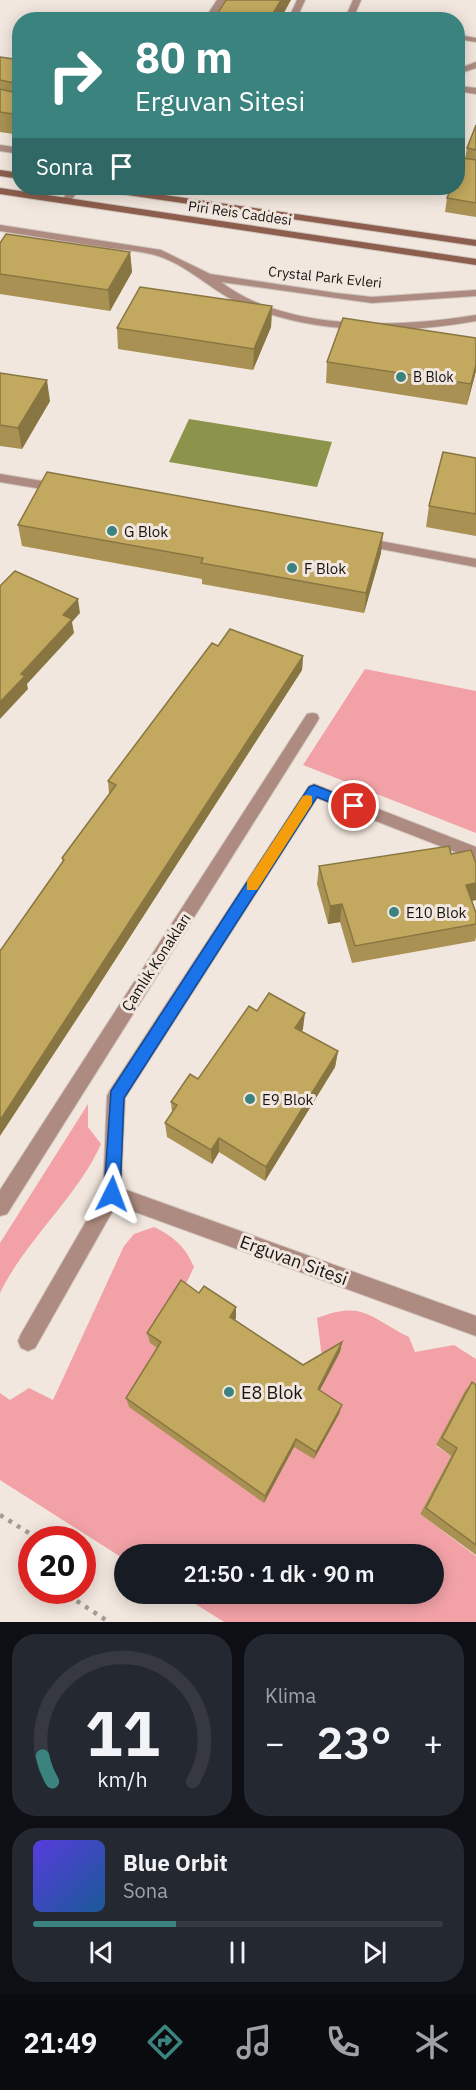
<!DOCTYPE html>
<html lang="tr">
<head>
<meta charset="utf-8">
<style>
	body { margin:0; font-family:"IBM Plex Sans",sans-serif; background:#242831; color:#f1f3f6; height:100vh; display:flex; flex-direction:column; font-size:22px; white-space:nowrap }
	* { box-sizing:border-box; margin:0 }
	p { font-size:20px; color:#9ea1a6 }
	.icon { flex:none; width:33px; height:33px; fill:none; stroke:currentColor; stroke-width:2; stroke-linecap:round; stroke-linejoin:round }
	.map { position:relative; height:1622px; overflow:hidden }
	.details { display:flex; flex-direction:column; gap:12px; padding:12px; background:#0d0f14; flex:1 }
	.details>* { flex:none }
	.top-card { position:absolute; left:12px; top:12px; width:453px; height:183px; border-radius:24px; box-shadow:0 3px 15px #0003; background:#3b837f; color:#fff; overflow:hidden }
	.speed { position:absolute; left:18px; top:1526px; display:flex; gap:12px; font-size:30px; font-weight:700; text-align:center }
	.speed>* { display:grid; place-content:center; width:78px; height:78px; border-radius:50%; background:#171b24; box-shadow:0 3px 15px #0003; line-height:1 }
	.speed .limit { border:9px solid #d22; background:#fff; color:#111 }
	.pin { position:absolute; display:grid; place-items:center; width:51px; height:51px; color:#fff; margin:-26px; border:3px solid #fff; border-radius:50%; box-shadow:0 2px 6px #0007 }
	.me { position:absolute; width:66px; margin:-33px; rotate:3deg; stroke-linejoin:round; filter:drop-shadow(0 0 4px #0008) }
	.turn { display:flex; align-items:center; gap:21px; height:126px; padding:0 24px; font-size:27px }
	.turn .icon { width:78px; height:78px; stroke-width:2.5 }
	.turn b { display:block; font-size:42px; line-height:51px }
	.then { display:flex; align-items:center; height:57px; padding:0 24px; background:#0003; gap:12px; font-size:22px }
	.big { font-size:45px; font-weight:600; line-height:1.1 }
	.details .tile { flex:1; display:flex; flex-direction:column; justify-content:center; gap:9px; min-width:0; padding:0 21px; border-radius:24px; background:#242831 }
	.details .dial { align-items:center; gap:0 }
	.dial svg { height:156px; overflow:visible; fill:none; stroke:#363941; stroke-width:7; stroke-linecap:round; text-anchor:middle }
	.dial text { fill:#f1f3f6; stroke:none }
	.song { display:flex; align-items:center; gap:18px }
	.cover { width:72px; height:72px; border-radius:9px; background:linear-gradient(135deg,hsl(250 70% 55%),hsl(210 70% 35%)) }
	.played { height:6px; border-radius:3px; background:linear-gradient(90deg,#3b837f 35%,#363941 35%) }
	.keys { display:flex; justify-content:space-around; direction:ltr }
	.heat { display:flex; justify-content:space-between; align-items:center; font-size:33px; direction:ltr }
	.details .tiles { flex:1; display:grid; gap:12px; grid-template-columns:1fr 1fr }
	.tile:last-child { grid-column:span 2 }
	.trip { position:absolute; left:114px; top:1544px; width:330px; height:60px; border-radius:30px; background:#171b24; box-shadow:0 3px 15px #0003; font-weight:600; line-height:60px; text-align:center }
	.dock { display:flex; height:96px; justify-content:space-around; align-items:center; background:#090b0e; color:#9ea1a6 }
	.dock .icon { width:42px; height:42px }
	.dock .current { color:#3b837f }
	.dock b { font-size:27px; color:#f1f3f6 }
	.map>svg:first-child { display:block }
</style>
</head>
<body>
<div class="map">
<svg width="476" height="1622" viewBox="0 0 476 1622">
	<rect width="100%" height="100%" fill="#f2e7de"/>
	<path fill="#f2a2a7" d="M365,669l111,22v142l-173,-68z
		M88,1104v23l13,17c-25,55 -74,94 -101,149v-50z
		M154,1227c20,10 31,19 40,40l-12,25 -32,51 13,9 101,150 30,-55 29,-62v-19l-6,-48c46,-18 52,-1 92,19l6,15 39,-7 22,14v39l-40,48 15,10 -31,58 56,42v66h-252l-46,-29h256v-39h-310v5l-124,-79v-87l10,7 19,-12 24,12 71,-154 10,-12z"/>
	<path fill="#8b944a" d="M189,419l143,23 -15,45 -148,-25z"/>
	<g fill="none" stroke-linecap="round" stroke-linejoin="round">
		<defs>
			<path id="lane" d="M217,0h8l-13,20h-8z
				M297,0h8l-9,20h-8z
				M353,0h8l-6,14 6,6h-9l-5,-6z
				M458,35l18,3v4l-18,-3z
				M476,62v6l-18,6v-5z
				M458,86l18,2v6l-18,-3z
				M0,145l20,3v6l-20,-3z
				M458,163l18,2v6l-18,-2z
				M71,188h9l-11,15h-6l-2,-2z
				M0,225l161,25 49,24 126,19 36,4 104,-7v6l-104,7 -151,-21c65,50 178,46 255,33v6c-80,14 -169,14 -243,-21 -25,-13 -47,-35 -75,-44 -15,-5 -33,-6 -49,-8 -37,-6 -73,-11 -109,-17z
				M0,474l60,10 6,4 -6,4 -60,-10z
				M364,538l112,21v8l-116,-22v-6z
				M312,713l5,1 2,4 -2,4 -310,492 -7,2v-26l307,-476z
				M314,784l162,63v13l-159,-62 -192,300 -4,90 355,128v20l-360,-131 -81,143 -7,3 -7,-3 -3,-7 3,-7 82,-142 4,-96 3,-6 199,-304z"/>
			<path id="secondary" d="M0,170l20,3v6l-20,-3z
				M0,188l476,71v6l-476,-71z
				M96,188h20l360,52v6l-376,-55z"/>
		</defs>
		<use href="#lane" stroke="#cfc5bd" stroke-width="2"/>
		<use href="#secondary" stroke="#cfc5bd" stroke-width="2"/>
		<path stroke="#a29a93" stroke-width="4.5" stroke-dasharray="4 6" stroke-linecap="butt" d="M0,1515l29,18 3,9
			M60,1590l49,32"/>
		<use href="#lane" fill="#ad8b80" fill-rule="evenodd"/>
		<use href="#secondary" fill="#8d5e4d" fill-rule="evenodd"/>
	</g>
	<path fill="#a89152" d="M0,57l20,3v75l-20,-3z
		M476,125v92l-31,-5 2,-14 18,-39 2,-11z
		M264,188h64l-3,6 -7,-2 -1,3z
		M0,243l130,9 2,20 -22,39 -110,-17z
		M272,306l-1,21 -18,43 -135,-21 -1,-21z
		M327,362l149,9 -9,34 -141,-22z
		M0,373l50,28 -28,48 -22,-3z
		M476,458v78l-50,-9 3,-21z
		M18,525l363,28 -17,60 -162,-29v-5l-180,-33z
		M218,646l85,10 -1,14 -214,332 -26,-144 47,-64 -1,-13z
		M451,854l25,9v37l-4,1 4,12v24l-1,4 -123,22 -12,-41 -12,2 -11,-40 2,-18z
		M257,1011l46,18 -1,2 36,20 -3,16 -70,114 -46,-29 -7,12 -45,-27 -2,-14 7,-11 -1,-10 27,-23z
		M236,1318l-1,2 68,45 39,-23 -2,10 -20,38 19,24 -25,45 -20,-12 -30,56 -135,-96 -3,-9 31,-50 -7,-5 -3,-10z
		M472,1382l4,3v170l-56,-41 31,-58 -15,-11 29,-54z"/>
	<path fill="#887642" d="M281,0h10l-11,20h-11z
		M130,252l2,20 -22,39 -2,-21z
		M272,306l-1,21 -18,43 1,-21z
		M476,365v6l-9,34 4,-21z
		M47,380l3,21 -28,48 -4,-21z
		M383,533l-2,20 -17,60 2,-20z
		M78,599l2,14 -8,9 2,11 -47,51 1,5 -28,30v-17l63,-87z
		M303,656l-1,14 -214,332 -88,134v-16z
		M476,883v17l-15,3 5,-18z
		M342,904l-2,18 -12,2 2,-18z
		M305,1013l-2,16 -9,15 1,-16z
		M338,1051l-3,16 -70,114 1,-14z
		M219,1138v14l-7,12 -1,-14z
		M236,1307v11l-6,10v-11z
		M342,1342l-2,10 -24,46 2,-9z
		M342,1405l-3,9 -25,45 2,-7z
		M296,1439l-2,8 -30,56 1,-7z"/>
	<path fill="#c3a95f" stroke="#887642" stroke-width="1.5" d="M226,0h55l-12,20h-56z
		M0,57l20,3v55l-20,-3v-23l17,4 2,-9 -19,-4z
		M476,125v25l-9,-2z
		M463,158l13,2v43l-29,-5 4,-10h7v-17z
		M6,234l124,18 -22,38 -108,-16v-31z
		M140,287l132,19 -18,43 -137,-21z
		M343,318l133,20v27l-5,19 -144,-22z
		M0,373l47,7 -29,48 -18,-3z
		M443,452l33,6v56l-47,-8z
		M47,472l336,61 -17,60 -165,-30 2,-5 -185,-33z
		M15,571l63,28 -15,16 9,4 -51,55 4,2 -25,26v-116z
		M230,629l73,27 -303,464v-169l64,-91 -2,-2 54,-73 -8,-4 104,-138 6,3z
		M449,846l2,8 20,-4 5,13v20l-10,2 10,28v11l-121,22 -13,-42 -12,2 -11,-40z
		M269,993l36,20 -10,15 43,23 -72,116 -47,-29 -8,12 -46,-27 12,-18 -6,-3 19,-28 8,5 51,-73 8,5z
		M181,1280l18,13 5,-7 32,21 -6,10 73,48 39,-23 -24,47 24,16 -26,47 -20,-13 -31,57 -139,-98 35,-56 -14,-9z
		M472,1382l4,3v160l-50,-37 31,-60 -15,-10z"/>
	<path fill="#1a73e8" stroke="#114b97" stroke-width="1.5" d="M314,785l45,18 2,3 -7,6 -37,-15 -193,301 -4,96 -2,6 -6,2 -6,-2 -2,-6 7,-103 198,-304z"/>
	<path fill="#f59e0b" d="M307,795l5,1v8l-55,86h-10v-9l56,-85z"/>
	<g fill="#3b837f" stroke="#f2e7de" stroke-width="2">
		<circle cx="401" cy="377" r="6"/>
		<circle cx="112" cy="531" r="6"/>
		<circle cx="292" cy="568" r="6"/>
		<circle cx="394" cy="912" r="6"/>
		<circle cx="250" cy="1099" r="6"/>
		<circle cx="229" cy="1392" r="6"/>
	</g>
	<g text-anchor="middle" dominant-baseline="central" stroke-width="6" stroke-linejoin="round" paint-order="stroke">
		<g font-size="14" fill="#181411" stroke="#f2e7de">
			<text transform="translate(240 213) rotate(8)">Piri Reis Caddesi</text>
			<text transform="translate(325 277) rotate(6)">Crystal Park Evleri</text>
		</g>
		<g font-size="14" fill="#181411" stroke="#f2e7de" text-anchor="start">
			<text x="413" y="377">B Blok</text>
		</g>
		<g font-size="15" fill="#181411" stroke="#f2e7de" text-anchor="start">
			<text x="124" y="531">G Blok</text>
			<text x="304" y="568">F Blok</text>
			<text x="406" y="912">E10 Blok</text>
			<text x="262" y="1099">E9 Blok</text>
		</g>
		<g font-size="15" fill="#181411" stroke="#f2e7de">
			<text transform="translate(156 962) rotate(-57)">Çamlık Konakları</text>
		</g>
		<g font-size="18" fill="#181411" stroke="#f2e7de">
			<text transform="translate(294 1260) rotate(20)">Erguvan Sitesi</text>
		</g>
		<g font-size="18" fill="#181411" stroke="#f2e7de" text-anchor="start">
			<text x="241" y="1392">E8 Blok</text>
		</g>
	</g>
</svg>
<div class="speed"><div class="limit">20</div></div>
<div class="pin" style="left:354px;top:806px;background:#d93025"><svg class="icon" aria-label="arrive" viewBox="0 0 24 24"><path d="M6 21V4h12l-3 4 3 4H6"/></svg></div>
<svg class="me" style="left:112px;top:1194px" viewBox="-20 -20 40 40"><path d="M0-17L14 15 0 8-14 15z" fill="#1a73e8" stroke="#fff" stroke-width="4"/></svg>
<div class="trip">21:50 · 1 dk · 90 m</div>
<div class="top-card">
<div class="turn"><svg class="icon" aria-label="right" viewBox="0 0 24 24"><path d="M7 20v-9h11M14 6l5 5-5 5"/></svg><div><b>80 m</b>Erguvan Sitesi</div></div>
<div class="then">Sonra<svg class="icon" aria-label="arrive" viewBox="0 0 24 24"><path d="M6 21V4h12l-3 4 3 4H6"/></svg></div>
</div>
</div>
<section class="details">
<div class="tiles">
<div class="tile dial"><svg viewBox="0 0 100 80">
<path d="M14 69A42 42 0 1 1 86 69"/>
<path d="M14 69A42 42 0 0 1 9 56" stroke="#3b837f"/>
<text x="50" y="56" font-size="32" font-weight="700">11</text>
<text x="50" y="72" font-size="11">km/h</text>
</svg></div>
<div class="tile"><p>Klima</p>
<div class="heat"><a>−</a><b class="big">23°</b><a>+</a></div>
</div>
<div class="tile">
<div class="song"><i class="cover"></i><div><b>Blue Orbit</b><p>Sona</p></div></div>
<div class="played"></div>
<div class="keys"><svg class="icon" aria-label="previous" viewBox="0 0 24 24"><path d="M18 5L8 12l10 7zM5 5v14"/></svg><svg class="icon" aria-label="pause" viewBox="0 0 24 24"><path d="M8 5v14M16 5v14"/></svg><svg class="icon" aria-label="next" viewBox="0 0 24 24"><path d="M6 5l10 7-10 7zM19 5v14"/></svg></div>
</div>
</div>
</section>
<nav class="dock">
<b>21:49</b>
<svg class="icon current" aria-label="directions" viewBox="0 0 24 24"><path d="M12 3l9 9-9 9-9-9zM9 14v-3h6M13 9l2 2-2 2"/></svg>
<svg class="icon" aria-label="music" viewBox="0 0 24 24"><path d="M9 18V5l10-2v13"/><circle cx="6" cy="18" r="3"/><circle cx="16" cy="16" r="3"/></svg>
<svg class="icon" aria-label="phone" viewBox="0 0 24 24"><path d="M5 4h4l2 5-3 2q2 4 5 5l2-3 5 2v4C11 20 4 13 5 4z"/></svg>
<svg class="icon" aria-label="climate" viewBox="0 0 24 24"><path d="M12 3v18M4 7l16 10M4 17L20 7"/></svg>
</nav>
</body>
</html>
